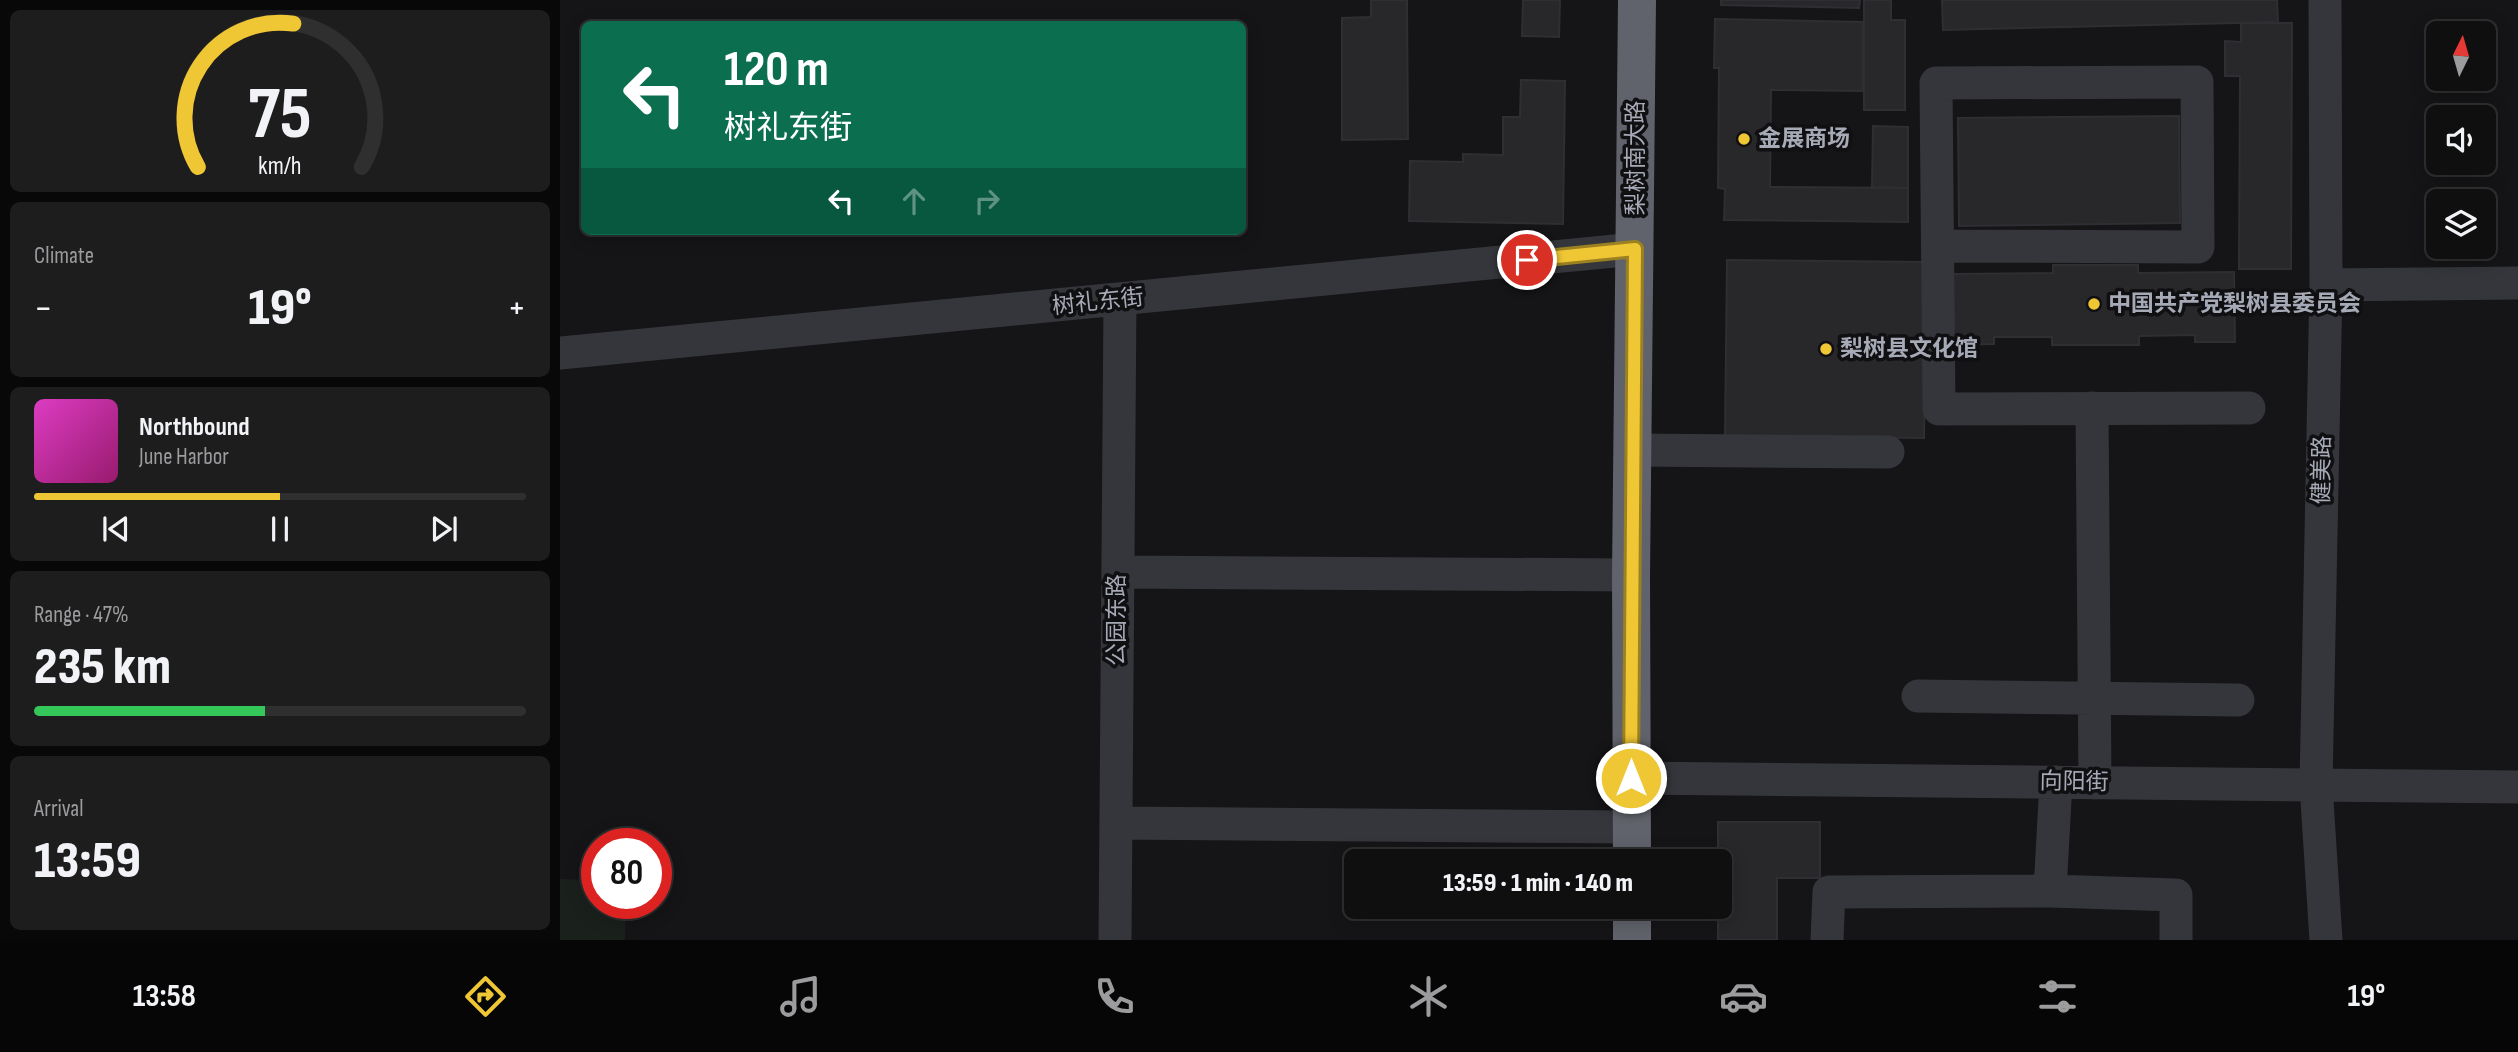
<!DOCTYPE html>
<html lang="en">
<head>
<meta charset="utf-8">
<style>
	body { margin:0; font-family:"Sofia Sans Condensed","Noto Sans SC",sans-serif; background:#1e1d1e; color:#f1f3f6; height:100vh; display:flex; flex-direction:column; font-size:26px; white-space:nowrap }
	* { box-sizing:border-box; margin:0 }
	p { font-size:23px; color:#9c9c9f }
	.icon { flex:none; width:38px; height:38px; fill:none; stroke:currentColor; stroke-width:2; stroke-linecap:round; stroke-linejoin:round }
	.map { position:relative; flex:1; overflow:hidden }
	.sheet { display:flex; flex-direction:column; gap:10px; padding:10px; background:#090809; width:560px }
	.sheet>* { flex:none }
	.banner { position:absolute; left:21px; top:21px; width:665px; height:214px; border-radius:10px; box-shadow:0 4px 18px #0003,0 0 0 2px #302f30; background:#0b6e4f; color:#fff; overflow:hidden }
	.needle { width:46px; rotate:5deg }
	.tools { position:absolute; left:1866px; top:21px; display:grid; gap:14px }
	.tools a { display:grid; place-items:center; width:70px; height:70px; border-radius:10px; background:#100f10; box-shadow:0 4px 18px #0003,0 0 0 2px #302f30; font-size:35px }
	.speed { position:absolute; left:21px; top:828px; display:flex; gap:14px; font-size:35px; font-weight:700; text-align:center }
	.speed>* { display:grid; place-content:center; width:91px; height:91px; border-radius:50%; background:#100f10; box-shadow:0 4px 18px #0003,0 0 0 2px #302f30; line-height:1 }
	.speed .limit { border:10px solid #d22; background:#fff; color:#111 }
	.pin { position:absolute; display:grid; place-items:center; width:60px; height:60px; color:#fff; margin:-30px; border:4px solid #fff; border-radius:50%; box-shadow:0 2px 7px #0007 }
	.me { position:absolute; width:77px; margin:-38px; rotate:0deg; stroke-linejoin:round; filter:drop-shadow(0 0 5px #0008) }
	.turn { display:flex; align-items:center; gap:24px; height:147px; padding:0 28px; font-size:32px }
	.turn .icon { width:91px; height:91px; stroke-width:2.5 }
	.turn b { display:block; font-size:49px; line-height:60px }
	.lanes { display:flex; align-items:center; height:66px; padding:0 28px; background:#0003; justify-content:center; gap:35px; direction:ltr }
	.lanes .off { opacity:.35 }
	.big { font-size:52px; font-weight:800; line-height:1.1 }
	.sheet .widget { flex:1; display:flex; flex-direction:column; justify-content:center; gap:10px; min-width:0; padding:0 24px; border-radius:10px; background:#1e1d1e }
	.sheet .dial { align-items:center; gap:0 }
	.dial svg { height:182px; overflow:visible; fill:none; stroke:#302f30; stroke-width:7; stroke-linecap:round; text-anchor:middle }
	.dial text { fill:#f1f3f6; stroke:none }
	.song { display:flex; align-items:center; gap:21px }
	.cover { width:84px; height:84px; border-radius:10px; background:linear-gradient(135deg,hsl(310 70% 55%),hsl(320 70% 35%)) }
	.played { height:7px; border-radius:4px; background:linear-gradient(90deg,#efc633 50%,#302f30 50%) }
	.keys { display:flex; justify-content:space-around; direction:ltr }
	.heat { display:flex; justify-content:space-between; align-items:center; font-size:38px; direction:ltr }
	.charge { height:10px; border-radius:5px; background:linear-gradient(90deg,#34c759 47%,#302f30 0) }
	.trip { position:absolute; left:784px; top:849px; width:388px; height:70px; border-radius:10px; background:#100f10; box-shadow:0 4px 18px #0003,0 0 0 2px #302f30; font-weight:800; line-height:70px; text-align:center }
	.tabs { display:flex; height:112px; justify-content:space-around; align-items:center; background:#060606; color:#9c9c9f }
	.tabs .icon { width:49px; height:49px }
	.tabs .current { color:#efc633 }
	.tabs b { font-size:32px; color:#f1f3f6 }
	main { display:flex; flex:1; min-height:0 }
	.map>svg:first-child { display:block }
</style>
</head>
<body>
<main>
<section class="sheet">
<div class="widget dial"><svg viewBox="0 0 100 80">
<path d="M14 69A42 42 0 1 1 86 69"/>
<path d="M14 69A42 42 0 0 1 56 6" stroke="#efc633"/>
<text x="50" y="56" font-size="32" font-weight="700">75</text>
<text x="50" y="72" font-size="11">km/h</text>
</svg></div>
<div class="widget"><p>Climate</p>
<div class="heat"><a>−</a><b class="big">19°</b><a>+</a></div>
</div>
<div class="widget">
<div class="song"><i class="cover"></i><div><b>Northbound</b><p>June Harbor</p></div></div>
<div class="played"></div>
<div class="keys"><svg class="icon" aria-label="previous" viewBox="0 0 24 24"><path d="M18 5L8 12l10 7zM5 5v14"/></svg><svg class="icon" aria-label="pause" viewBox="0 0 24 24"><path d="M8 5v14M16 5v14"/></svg><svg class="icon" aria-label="next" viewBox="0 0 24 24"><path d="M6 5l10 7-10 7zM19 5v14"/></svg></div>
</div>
<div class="widget"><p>Range · 47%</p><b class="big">235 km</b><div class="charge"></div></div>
<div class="widget"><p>Arrival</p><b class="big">13:59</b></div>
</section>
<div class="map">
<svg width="1958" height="940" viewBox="0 0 1958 940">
	<rect width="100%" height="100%" fill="#151416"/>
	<path fill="#1a211c" d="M0,879l37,1v23h29l-1,37h-65z"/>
	<path fill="#28272a" stroke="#2f2e32" stroke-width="2" d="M811,0h36l1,139 -66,1v-122l29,-1z
		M963,0h37l-1,37 -37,-1z
		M1161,0h139l-1,8 -138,-3z
		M1304,0h27v20h14v90h-41z
		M1382,0h335l1,22 -335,8z
		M1155,19l148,3v69l-92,-1 -1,97 138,1v34l-184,-2 1,-31 -7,-1 1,-120h-5z
		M1681,23h51l-1,246h-52l1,-193h-15v-35l16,1z
		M961,80l44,1 -2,143 -154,-3 1,-60 53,1v-8l40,1v-38h17z
		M1619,116l1,107 -221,3 -1,-108z
		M1313,126l35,1v61l-36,-1z
		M1167,260l200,2 -3,176 -199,-2z
		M1493,265h85v8l96,-1 1,70h-40v-7l-56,1v9h-87v-8h-58v7l-41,1v-71l100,-1z
		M1158,822h102v56h-43v62h-59z"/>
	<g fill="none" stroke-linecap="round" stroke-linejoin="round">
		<path stroke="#35363b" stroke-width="33" d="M1765,0l1,285 -10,500 10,155
			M1378,246l260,1 -1,-165 -261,1 3,326 310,-1
			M1766,285l192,-2
			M0,353l1075,-104
			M1532,408l3,375
			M1073,450l255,2
			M558,572l513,3
			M1358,696l320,4
			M1071,778l887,9
			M556,823l515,4
			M1490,891l126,4v45
			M555,940l5,-640
			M1267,940l2,-48 221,-1 6,-109"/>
		<path stroke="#61636c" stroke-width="38" d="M1072,861l-1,-286 6,-575
			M1072,906v34"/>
	</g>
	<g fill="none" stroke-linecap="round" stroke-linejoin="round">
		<defs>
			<path id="route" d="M967,260l108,-11 -4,529"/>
		</defs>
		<use href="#route" stroke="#9b8121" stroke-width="18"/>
		<use href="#route" stroke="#efc633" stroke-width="12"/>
	</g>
	<g fill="#efc633" stroke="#100f11" stroke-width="2.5">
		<circle cx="1184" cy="139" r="7"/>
		<circle cx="1534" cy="304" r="7"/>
		<circle cx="1266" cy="349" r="7"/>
	</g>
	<g text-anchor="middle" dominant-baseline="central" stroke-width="7" stroke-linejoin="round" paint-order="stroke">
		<g font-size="23" font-weight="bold" fill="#a6a9b6" stroke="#100f11" text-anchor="start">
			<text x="1198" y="139">金展商场</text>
			<text x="1548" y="304">中国共产党梨树县委员会</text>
			<text x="1280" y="349">梨树县文化馆</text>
		</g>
		<g font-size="23" fill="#a6a9b6" stroke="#100f11">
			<text transform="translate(1076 158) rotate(-90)">梨树南大路</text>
			<text transform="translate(538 302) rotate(-6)">树礼东街</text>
			<text transform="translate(1762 470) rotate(-89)">健美路</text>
			<text transform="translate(557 620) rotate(-90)">公园东路</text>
			<text transform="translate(1514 782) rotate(1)">向阳街</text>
		</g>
	</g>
</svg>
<div class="tools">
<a><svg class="needle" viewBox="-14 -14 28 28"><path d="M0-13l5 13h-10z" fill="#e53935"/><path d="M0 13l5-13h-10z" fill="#9c9c9f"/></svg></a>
<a><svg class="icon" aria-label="sound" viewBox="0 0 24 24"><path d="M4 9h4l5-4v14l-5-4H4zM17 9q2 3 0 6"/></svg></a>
<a><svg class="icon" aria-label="layers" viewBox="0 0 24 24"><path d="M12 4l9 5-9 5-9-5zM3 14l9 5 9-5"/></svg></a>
</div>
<div class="speed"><div class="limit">80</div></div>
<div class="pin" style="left:967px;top:260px;background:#d93025"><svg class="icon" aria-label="arrive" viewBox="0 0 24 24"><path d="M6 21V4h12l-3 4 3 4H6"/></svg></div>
<svg class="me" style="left:1071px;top:778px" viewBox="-20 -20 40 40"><circle r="17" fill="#efc633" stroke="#fff" stroke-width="3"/><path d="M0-11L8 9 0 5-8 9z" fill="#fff"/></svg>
<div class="trip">13:59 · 1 min · 140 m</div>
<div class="banner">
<div class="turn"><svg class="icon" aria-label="left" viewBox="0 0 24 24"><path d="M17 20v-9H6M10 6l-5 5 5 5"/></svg><div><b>120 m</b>树礼东街</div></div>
<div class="lanes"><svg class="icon" aria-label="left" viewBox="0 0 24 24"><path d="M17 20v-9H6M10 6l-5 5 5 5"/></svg><svg class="icon off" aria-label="ahead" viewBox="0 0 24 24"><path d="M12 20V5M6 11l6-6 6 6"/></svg><svg class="icon off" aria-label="right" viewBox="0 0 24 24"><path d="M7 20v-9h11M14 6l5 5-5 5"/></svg></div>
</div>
</div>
</main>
<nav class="tabs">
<b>13:58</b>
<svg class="icon current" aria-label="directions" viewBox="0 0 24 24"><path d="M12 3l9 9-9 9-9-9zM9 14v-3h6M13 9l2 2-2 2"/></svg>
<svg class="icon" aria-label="music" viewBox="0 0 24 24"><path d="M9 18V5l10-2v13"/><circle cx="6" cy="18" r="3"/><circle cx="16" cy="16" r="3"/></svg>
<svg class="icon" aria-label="phone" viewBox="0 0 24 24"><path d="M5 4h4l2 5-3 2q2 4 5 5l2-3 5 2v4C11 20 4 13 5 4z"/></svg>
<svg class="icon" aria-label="climate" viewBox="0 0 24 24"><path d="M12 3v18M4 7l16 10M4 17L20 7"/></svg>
<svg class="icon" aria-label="car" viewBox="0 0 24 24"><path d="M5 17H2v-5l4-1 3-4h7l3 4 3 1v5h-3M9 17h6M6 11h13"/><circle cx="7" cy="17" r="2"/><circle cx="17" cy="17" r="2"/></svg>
<svg class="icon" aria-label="filters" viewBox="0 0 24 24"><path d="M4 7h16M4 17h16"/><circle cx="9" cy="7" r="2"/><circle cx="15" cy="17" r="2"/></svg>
<b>19°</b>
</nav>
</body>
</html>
